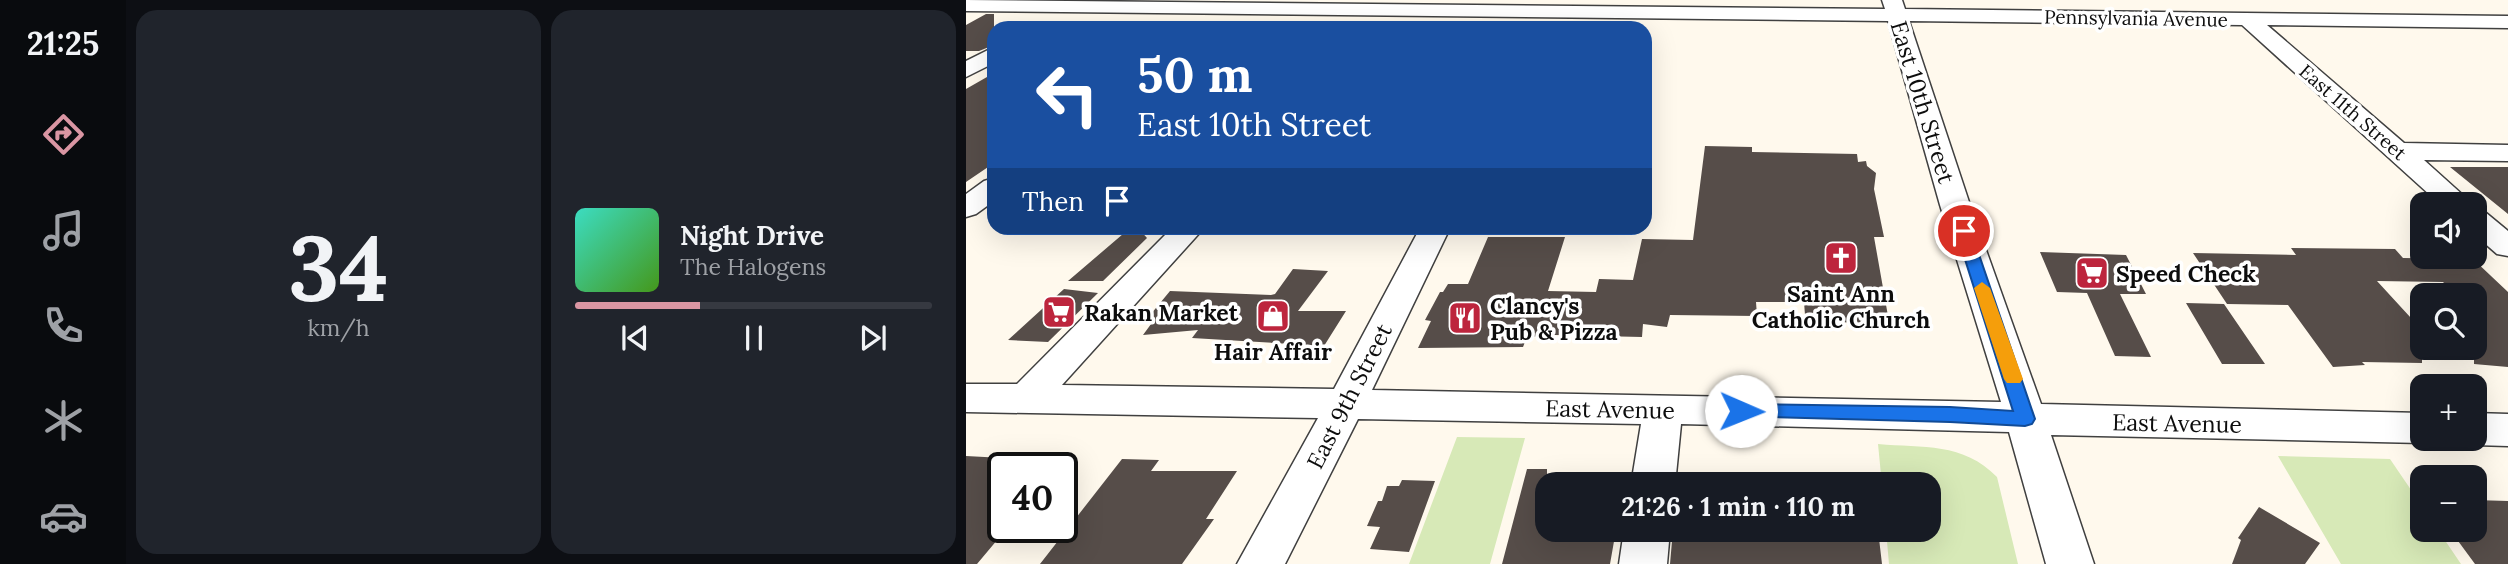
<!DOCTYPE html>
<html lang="en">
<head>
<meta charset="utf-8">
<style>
	body { margin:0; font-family:Lora,serif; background:#20242c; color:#f1f3f6; height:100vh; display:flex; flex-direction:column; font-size:26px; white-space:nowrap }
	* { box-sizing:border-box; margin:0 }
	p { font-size:23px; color:#9ea1a6 }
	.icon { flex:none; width:38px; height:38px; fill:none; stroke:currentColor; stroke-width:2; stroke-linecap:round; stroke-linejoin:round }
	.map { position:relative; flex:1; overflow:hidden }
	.side { display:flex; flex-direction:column; gap:10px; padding:10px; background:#0d0f14; width:840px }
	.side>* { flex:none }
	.guide { position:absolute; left:21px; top:21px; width:665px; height:214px; border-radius:21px; box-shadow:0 7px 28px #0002; background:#1a4fa0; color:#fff; overflow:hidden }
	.controls { position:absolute; left:1444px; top:192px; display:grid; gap:14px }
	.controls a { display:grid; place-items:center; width:77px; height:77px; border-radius:14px; background:#171b24; box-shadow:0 7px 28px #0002; font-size:35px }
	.speed { position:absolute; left:21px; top:452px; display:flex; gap:14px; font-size:35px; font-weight:700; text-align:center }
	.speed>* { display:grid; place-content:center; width:91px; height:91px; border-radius:50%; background:#171b24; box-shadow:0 7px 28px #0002; line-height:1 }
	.speed .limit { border:4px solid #111; border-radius:10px; background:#fff; color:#111 }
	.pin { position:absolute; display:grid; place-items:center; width:60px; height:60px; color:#fff; margin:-30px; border:4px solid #fff; border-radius:50%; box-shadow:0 2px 7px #0007 }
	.me { position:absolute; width:77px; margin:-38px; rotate:91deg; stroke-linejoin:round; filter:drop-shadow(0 0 5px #0008) }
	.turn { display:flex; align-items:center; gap:24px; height:147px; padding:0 35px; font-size:32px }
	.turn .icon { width:91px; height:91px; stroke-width:2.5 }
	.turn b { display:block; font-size:49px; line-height:60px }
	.then { display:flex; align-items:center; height:66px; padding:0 35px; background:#0003; gap:14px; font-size:26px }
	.side .card { flex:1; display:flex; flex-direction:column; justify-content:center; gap:10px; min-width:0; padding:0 24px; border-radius:21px; background:#20242c }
	.side .dial { align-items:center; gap:0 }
	.dial b { font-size:91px; line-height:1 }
	.song { display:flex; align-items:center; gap:21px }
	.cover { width:84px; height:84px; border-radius:10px; background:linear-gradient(135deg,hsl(170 70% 55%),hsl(100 70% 35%)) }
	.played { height:7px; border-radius:4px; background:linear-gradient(90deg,#da96a3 35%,#363941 35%) }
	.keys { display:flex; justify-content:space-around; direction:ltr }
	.side .tiles { flex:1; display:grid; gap:10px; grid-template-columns:repeat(2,1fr) }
	.trip { position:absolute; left:569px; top:472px; width:406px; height:70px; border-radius:21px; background:#171b24; box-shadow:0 7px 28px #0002; font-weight:700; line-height:70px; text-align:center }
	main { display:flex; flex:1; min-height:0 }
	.dock { display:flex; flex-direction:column; width:126px; justify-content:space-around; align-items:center; background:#090b0e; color:#9ea1a6 }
	.dock .icon { width:49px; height:49px }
	.dock .current { color:#da96a3 }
	.dock b { font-size:32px; color:#f1f3f6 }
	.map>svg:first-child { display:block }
</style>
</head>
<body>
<main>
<nav class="dock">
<b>21:25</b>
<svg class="icon current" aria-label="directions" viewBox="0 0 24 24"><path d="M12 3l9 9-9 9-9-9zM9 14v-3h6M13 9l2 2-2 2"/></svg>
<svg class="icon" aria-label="music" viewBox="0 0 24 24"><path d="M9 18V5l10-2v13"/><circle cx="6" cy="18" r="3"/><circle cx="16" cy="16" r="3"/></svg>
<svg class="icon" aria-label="phone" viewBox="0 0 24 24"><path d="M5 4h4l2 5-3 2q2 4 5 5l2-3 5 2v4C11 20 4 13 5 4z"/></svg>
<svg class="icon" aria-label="climate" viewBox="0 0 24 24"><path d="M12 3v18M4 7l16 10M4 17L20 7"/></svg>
<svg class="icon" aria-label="car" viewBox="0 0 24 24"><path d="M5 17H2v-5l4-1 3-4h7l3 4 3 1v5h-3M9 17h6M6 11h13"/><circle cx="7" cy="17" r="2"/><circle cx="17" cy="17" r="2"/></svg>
</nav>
<section class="side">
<div class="tiles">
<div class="card dial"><b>34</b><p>km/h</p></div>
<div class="card">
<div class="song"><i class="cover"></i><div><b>Night Drive</b><p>The Halogens</p></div></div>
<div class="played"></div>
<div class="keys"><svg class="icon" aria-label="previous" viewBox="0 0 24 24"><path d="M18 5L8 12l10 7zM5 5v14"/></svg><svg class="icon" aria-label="pause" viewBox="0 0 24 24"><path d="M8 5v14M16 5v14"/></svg><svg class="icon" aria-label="next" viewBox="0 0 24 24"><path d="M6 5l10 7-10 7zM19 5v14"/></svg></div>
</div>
</div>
</section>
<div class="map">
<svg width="1542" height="564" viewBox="0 0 1542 564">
	<rect width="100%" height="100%" fill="#fff9ed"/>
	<path fill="#d7e9b7" d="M491,437l68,1 -35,126h-81z
		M912,444c45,4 85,-2 119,33l21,87h-129l-3,-34h42v-45h-46z
		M1312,456l112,3 32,47v24h16l23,34h-120z"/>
	<path fill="#564d49" d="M20,14h8v31l-15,6h-13v-26z
		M28,73v90l-28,19v-93z
		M739,146l47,1v5l105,2 1,8 8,-1 1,5 9,7 -2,16 10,48h-10l14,79 -24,1v6l-29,-1v-4l-30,-3 -1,-13h-48l1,14 -87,-1 -3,12 -24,-3 -1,13 -87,-2 -28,2 -4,10 -105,1 13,-27 -6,-1 15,-28h3l5,-8h20l20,-47h77l-17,54 48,1 3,-13 34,1 9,-41 51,1z
		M1484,167h58v47z
		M164,228h8l9,10 -44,43h-35z
		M1325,248l104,1 8,9 70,1 35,33v75l-34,-3v-68h-17l-14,-14 -66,-1 45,49v33l-60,-1 3,3 -32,2 -45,-62 -61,-1 -34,-51 103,2z
		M1074,252l86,3 20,39h-26l31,63 -36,-1 -28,-63 -30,-1z
		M327,269l35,2 -30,40h48l-22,35 -132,-8 6,-8 -55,5 11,-15h-8l24,-29 101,4 4,-1z
		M98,289l34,4 -50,49 -40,-2z
		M1220,303l38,1 41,60h-43z
		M0,456l37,2v75l-26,31h-11z
		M156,459l37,1 -8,11h86l-31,48h8l-32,45h-142z
		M561,469h20v61h69l-6,34h-108z
		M436,480l33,1 -26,71 -39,-3 10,-22 -13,-1 11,-25h4l5,-15h12z
		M1508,500l34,1v63h-33l-25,-34h24z
		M1293,507l61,36 -15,21h-73l9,-24 -3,-2z
		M707,530h205l4,34h-212z"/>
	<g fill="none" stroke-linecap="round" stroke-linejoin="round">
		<defs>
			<path id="minor" d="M0,0l919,9 -3,-9h20l3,9 603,7v12l-241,-3 137,118 104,2v16l-84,-1 50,45h-33l-199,-180 -333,-4 61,184 71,199 381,9v26h13l-13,4 -371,-8 43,129h-48l-37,-132 -328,-8 -6,61h-44l10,-61 -283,-5 -73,145h-48l81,-146 -352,-6v-28h51l155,-156h32l-142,157 272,4 86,-161h30l-78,162 629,12 -61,-197 -52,-184 -922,-10z
				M28,47v16l-28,14v-16z
				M28,178v23l-18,13 -10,3v-23l18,-13z
				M1508,209l11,3 23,19v25l-11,-2 -23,-20z
				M1508,413l34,1v32l-34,-1 -14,-5 14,-1z
				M658,530h46l-3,34h-48z"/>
		</defs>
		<use href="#minor" stroke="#404040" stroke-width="3"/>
		<use href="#minor" fill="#fff" fill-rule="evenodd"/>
	</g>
	<path fill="#1a73e8" stroke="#114b97" stroke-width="2" d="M998,227l7,4 64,188 -3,5 -7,2 -75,-4 -215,-6 -3,-5 3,-5 6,-2 209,3 63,4 -57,-180z"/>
	<path fill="#f59e0b" d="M1016,282l8,6 33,91 -3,4h-13l-3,-4 -30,-91z"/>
	<defs>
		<symbol id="church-square" viewBox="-11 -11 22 22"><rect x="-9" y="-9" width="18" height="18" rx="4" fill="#bd253d" stroke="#fff"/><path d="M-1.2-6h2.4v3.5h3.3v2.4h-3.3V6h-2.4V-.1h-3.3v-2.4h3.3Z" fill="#fff"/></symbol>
		<symbol id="supermarket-square" viewBox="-11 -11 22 22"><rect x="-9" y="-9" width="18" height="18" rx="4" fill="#bd253d" stroke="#fff"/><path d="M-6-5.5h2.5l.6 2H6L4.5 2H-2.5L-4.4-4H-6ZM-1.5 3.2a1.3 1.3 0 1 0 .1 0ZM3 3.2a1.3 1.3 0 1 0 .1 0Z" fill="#fff"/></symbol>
		<symbol id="shop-square" viewBox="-11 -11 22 22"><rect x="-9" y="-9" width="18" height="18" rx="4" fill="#bd253d" stroke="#fff"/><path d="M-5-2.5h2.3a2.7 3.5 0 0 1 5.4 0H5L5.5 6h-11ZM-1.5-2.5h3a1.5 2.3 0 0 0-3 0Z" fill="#fff"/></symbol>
		<symbol id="restaurant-square" viewBox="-11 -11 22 22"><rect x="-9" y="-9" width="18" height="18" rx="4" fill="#bd253d" stroke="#fff"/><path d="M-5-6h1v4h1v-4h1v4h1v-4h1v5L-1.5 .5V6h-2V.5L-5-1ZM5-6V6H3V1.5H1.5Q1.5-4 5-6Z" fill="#fff"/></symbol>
	</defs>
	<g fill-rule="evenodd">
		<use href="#church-square" x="856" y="239" width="38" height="38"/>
		<use href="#supermarket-square" x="1107" y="254" width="38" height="38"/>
		<use href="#supermarket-square" x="74" y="293" width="38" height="38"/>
		<use href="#shop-square" x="288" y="297" width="38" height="38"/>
		<use href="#restaurant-square" x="480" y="299" width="38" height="38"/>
	</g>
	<g text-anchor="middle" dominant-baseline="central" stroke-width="7" stroke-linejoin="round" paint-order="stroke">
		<g font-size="19" fill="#0d0d0d" stroke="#fff">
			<text transform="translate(1170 18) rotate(1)">Pennsylvania Avenue</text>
			<text transform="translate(1387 112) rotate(41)">East 11th Street</text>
		</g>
		<g font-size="23" fill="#0d0d0d" stroke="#fff">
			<text transform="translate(957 102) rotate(73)">East 10th Street</text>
			<text transform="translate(383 396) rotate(-63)">East 9th Street</text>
			<text transform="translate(644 409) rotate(1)">East Avenue</text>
			<text transform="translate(1211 423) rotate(1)">East Avenue</text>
		</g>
		<g font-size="23" font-weight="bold" fill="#0d0d0d" stroke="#fff" text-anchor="start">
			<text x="1150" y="273">Speed Check</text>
			<text x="875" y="293" text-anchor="middle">Saint Ann<tspan x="875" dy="26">Catholic Church</tspan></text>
			<text x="524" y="305">Clancy's<tspan x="524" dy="26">Pub &amp; Pizza</tspan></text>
			<text x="118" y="312">Rakan Market</text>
			<text x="307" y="351" text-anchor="middle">Hair Affair</text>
		</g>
	</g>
</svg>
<div class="controls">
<a><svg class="icon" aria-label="sound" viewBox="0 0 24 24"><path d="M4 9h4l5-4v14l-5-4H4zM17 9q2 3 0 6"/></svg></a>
<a><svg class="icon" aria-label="search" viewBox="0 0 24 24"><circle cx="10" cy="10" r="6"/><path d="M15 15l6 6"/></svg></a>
<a>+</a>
<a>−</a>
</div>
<div class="speed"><div class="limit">40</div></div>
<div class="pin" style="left:998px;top:231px;background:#d93025"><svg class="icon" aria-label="arrive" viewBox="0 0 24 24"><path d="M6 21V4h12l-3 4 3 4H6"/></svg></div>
<svg class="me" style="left:775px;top:411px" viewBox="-20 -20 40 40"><circle r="19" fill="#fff"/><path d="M0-13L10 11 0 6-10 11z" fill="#1a73e8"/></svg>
<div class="trip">21:26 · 1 min · 110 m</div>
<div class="guide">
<div class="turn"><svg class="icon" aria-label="left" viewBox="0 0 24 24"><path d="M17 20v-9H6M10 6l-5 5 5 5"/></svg><div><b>50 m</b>East 10th Street</div></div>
<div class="then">Then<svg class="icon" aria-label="arrive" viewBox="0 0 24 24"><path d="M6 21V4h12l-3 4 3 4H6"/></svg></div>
</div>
</div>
</main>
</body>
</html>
